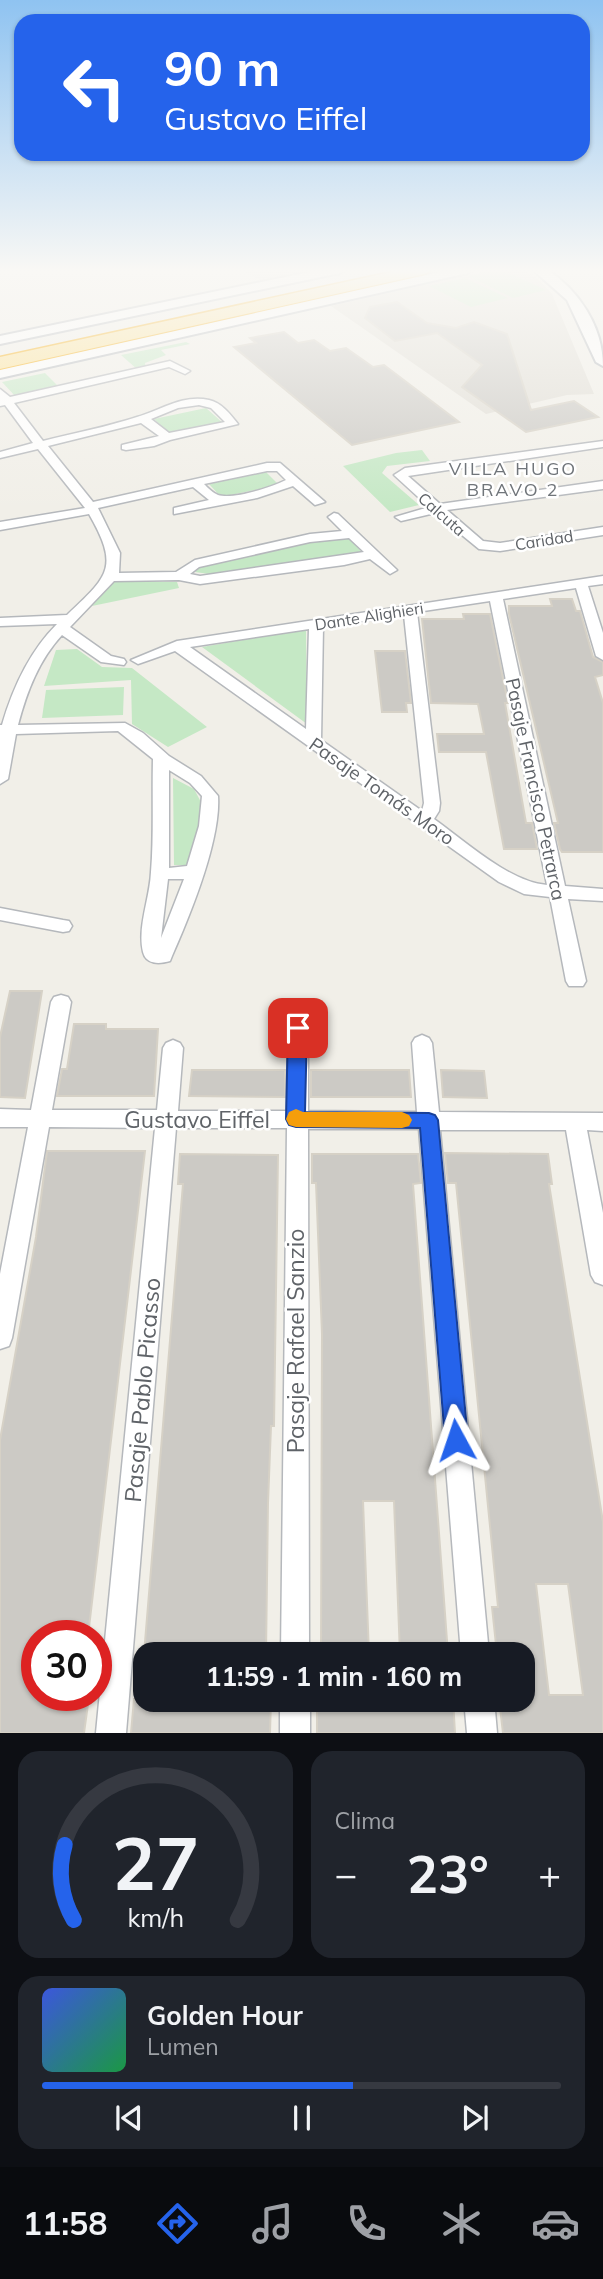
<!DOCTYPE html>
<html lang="es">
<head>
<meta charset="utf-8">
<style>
	body { margin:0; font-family:Mulish,sans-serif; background:#20242c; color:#f1f3f6; height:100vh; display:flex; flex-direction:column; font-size:26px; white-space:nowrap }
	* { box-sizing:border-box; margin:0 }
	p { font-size:23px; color:#9ea1a6 }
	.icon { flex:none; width:38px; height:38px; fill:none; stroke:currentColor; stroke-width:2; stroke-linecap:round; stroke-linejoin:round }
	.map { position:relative; height:1733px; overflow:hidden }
	.drawer { display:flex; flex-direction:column; gap:18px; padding:18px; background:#0d0f14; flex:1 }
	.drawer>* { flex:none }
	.guide { position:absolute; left:14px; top:14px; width:576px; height:147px; border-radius:21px; box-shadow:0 2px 5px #0004; background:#2563eb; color:#fff; overflow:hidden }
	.speed { position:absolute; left:21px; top:1620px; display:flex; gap:14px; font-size:35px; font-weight:700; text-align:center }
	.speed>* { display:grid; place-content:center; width:91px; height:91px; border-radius:50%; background:#171b24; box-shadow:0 2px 5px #0004; line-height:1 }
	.speed .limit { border:10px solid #d22; background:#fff; color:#111 }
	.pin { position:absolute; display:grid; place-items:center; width:60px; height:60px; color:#fff; margin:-30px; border-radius:14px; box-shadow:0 4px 10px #0006 }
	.me { position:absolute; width:77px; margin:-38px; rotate:355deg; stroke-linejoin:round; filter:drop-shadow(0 0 5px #0008) }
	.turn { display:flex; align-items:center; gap:24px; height:147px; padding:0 35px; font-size:32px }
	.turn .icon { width:91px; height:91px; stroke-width:2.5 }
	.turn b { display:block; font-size:49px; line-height:60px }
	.big { font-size:52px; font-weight:700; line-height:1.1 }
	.drawer .tile { flex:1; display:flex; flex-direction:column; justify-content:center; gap:10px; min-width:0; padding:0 24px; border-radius:21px; background:#20242c }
	.drawer .dial { align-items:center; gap:0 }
	.dial svg { height:182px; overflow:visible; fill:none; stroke:#363941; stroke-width:7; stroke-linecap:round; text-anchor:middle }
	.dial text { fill:#f1f3f6; stroke:none }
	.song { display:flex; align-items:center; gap:21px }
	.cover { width:84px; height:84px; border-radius:10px; background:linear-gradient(135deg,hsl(230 70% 55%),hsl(140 70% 35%)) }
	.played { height:7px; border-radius:4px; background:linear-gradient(90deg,#2563eb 60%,#363941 60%) }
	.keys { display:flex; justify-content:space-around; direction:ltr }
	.heat { display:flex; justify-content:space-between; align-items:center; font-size:38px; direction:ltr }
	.drawer .tiles { flex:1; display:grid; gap:18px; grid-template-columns:1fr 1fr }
	.tile:last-child { grid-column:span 2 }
	.trip { position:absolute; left:133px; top:1642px; width:402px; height:70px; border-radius:21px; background:#171b24; box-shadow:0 2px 5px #0004; font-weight:700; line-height:70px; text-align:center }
	.tabs { display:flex; height:112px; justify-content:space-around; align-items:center; background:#090b0e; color:#9ea1a6 }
	.tabs .icon { width:49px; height:49px }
	.tabs .active { color:#2563eb }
	.tabs b { font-size:32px; color:#f1f3f6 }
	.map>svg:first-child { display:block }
</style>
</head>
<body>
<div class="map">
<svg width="603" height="1733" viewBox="0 0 603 1733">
	<rect width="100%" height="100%" fill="#f1efe8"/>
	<path fill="#e0deda" d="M237,269h84l-58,12z"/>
	<path fill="#e1ded6" d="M495,269h27l16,10 14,15 42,100 -27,1 -81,19 -155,-108z"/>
	<path fill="#c5e8c5" d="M501,269l45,21 -33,8 -45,-22z
		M465,278l43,20 -37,9 -42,-21z
		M186,342l4,2 -29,6 5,5 -21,8 1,5 -8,2 -17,-15z
		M45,373l14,14 -44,9 -13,-14z
		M206,408l17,15 -53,12 -16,-16z
		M422,450l8,11 -43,5 -5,7 37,32 -29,7 -47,-46 53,-13z
		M266,472l13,13 -58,12 -12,-13z
		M347,537l15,15 -20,5 -133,17 -14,-2 6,-6 110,-25z
		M115,581l62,1 2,6 -87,18z
		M306,629l1,95 -105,-77z
		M77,649l25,18 30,1 75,59 -39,20 -36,-23 -1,-44 -87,6 12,-36z
		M124,687l-1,28 -81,3 4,-28z
		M173,778l21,11 8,15 -7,61h-21z"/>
	<path fill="#cccac5" stroke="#d6d1c6" stroke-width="2" fill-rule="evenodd" d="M397,302l30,21 29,5 18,-6 33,12 24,76 43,-9 24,16 -72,15 -64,-45 20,-22 -45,-32 -42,8 -30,-23 5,-11z
		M284,332l14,11 16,-3 16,11 16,-3 27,19 11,-2 75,57 -107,23 -118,-98 22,-4 -6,-5z
		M550,599h22l4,12h4l13,46 10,5v13l-8,2 8,26v149h-41l-2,-3 -6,-26h4l-49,-209v-8h43z
		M463,614h27l18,89h-3l21,120h6l5,26h-33l-18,-97h-47l-2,-18h47l-6,-30 -47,-1 -9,-84h42z
		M375,651h30l6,52h-5l1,9h-25z
		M10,991h32l-17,107 -25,-1v-60z
		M74,1024h32v5h52l-4,67h-97l5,-27h5z
		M192,1070h93v27l-96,-1z
		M311,1070h98l2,27h-100z
		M441,1070l43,1 3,27 -44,-1z
		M47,1151h98l-57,485h-51v60l52,1 -5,36h-84v-293l36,-203z
		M445,1153l103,1 4,30h-3l54,338v211h-100l-4,-34h24v-45h-26l-5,-47h6l-42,-424h-8zM536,1584h32l15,111h-34z
		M180,1154l98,1 -4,271h-3l-3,77 -2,151h-122l39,-470h-5z
		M312,1154h106l3,29 -8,1 35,470h-48l-6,-153h-31l6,153h-48l1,-320 -6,-151h-4z
		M134,1699h137l-1,34h-139z
		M317,1699h136l2,34h-138z"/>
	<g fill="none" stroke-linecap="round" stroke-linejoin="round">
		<defs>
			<path id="street" d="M170,361l20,10 -5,3 -16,-7 -155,36 29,38c31,-8 64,-14 94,-24 24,-7 46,-23 72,-17 13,3 21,14 29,24l-68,16 -16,6 -28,4 -4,-1v-4l37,-9 -18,-13 -93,23 45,56 174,-39h13l45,39 -10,3 -22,-19 -36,12 -83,16v-6l35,-8 -16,-13 -95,21 22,45 -1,20 57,-1 19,-12 115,-26 32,-3 -14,-14 6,-4 4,1 59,56 -7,4 -20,-15 -26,6 -144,19 -21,-4 -65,1 -44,46 41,29 13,3 2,3 -2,3 -23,-3 -39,-27c-23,25 -35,56 -44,90l107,-2 18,10 26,23 32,20 17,20c3,44 -28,119 -46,160l-2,5c-10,3 -24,4 -27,-9 -6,-25 7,-54 8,-80 3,-37 1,-75 2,-113l-35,-28 -102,3 -8,45 -8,5v-59h2c11,-38 28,-74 55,-101l-57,2v-8l67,-3c41,-39 53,-47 22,-101l-89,16v-8l85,-14 -47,-59 -38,9v-6l33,-9 -28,-38 -5,1v-17l10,8zM199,405l12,3 14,14 -56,11 -18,-14 27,-11zM267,471h10l9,9c-14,7 -53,20 -68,15 -5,-2 -10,-7 -14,-11zM349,538l15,14 -164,24 -10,-2 9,-7 111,-25zM169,770l21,13 12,13 -3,30 -12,40 -18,2zM168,879h16l-23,59z
				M603,441v6l-195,29 32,28 163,-23v8l-156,21 36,31 17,2 103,-16v8l-103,16 -21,-2 -44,-36 -34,8 -6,-4 34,-10 -35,-32 11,-7z
				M603,576v8l-15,2 15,47v27l-7,-4 -20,-68 -73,11 62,287 38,3v12l-35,-2 18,82 -3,5h-14l-3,-5 -16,-84 -26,-3 -25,-12 -324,-231 -37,13 -7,-4 46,-19zM490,601l57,284c-38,-3 -82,-44 -113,-66l5,-8 1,-8 -23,-191zM404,615l20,188 -2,8 -101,-71 2,-113zM309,629l-3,100 -116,-82z
				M0,908l63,12 6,1 3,5 -3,5 -6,1 -63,-12z
				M61,995l7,2 3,5 -19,108h105l6,-62 3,-5 7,-3 7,3 3,5 -5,63h109l1,-83 3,-5 7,-3 7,3 3,5v83l109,1 -5,-69 3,-5 7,-3 7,3 3,5 7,69 164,1v18l-16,-1 16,83v72l-8,-3 -4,-7 -25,-145h-126l49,524h-28l-42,-525h-111l1,525h-28l6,-526h-111l-50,605h-30l59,-605 -106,-1 -37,211 -3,8 -9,3v-75l28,-147h-28v-18l31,1 20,-108 3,-5z
				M280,1699h30v34h-30z
				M464,1699h30l3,34h-30z"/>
			<path id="secondary" d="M324,269h22l-6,4 -340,71v-8z
				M453,269h21l-6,4 -468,105v-8z
				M532,269h14c33,21 57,58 57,97l-7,-4 -29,-62z"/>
			<path id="highway" d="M405,269h28l-8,5 -425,95v-12z"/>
		</defs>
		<use href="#street" stroke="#b5b8bc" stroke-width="3"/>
		<use href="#secondary" stroke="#b6babf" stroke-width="4"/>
		<use href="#highway" stroke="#f9ab00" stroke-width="3"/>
		<use href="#street" fill="#fff" fill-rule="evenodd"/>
		<use href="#secondary" fill="#fff" fill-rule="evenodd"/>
		<use href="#highway" fill="#fde293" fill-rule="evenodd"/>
	</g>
	<linearGradient id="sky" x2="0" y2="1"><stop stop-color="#8fc3f1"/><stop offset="0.53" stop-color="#f9f8f5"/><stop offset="1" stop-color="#f9f8f5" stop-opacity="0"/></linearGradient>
	<rect width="603" height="511" fill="url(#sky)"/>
	<path fill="#2563eb" stroke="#184099" stroke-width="2" d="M298,1021l6,2 3,5 -2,84 124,1 6,2 3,5 30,320 -3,9 -9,3 -8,-3 -3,-9 -25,-312 -124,-1 -7,-2 -3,-6 2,-91 3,-5z"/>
	<path fill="#f59e0b" d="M296,1109l7,3h99l7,3 3,5 -3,6 -7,2 -106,-1 -7,-2 -3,-6 3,-7z"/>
	<g text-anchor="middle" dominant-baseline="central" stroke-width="5" stroke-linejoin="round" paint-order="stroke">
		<g font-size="16" fill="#5f6368" stroke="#fff">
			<text transform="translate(442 514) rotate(41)">Calcuta</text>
			<text transform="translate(544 540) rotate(-9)">Caridad</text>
			<text transform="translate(369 616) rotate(-9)">Dante Alighieri</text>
		</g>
		<g font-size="18" letter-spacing="2" fill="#70757a" stroke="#fff">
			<text x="513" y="468">VILLA HUGO<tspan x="513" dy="21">BRAVO 2</tspan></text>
		</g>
		<g font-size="19" fill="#5f6368" stroke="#fff">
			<text transform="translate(536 789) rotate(78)">Pasaje Francisco Petrarca</text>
			<text transform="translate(382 791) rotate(35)">Pasaje Tomás Moro</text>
		</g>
		<g font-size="23" fill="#5f6368" stroke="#fff">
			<text x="197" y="1119">Gustavo Eiffel</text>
			<text transform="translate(295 1341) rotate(-90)">Pasaje Rafael Sanzio</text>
			<text transform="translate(142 1390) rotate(-85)">Pasaje Pablo Picasso</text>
		</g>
	</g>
</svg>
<div class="speed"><div class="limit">30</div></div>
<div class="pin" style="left:298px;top:1028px;background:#d93025"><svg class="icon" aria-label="arrive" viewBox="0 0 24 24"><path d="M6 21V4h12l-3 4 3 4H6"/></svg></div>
<svg class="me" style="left:456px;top:1440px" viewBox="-20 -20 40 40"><path d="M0-17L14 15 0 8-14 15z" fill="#2563eb" stroke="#fff" stroke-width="4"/></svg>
<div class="trip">11:59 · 1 min · 160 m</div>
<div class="guide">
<div class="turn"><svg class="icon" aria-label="left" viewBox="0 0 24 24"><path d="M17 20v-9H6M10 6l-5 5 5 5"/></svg><div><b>90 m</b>Gustavo Eiffel</div></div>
</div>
</div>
<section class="drawer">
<div class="tiles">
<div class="tile dial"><svg viewBox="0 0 100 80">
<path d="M14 69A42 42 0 1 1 86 69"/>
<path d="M14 69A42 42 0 0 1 10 36" stroke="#2563eb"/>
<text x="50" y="56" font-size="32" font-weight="700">27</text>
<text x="50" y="72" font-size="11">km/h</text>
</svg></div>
<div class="tile"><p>Clima</p>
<div class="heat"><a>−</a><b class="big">23°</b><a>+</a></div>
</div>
<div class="tile">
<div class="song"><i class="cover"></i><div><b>Golden Hour</b><p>Lumen</p></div></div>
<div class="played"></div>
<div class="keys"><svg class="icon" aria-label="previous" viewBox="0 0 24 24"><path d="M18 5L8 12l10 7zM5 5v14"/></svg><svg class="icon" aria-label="pause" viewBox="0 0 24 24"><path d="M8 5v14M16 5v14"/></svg><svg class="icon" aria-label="next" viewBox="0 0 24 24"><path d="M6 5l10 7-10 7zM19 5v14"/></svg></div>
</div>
</div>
</section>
<nav class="tabs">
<b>11:58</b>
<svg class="icon active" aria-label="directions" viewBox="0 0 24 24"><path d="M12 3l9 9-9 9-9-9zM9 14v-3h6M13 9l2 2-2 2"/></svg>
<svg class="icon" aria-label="music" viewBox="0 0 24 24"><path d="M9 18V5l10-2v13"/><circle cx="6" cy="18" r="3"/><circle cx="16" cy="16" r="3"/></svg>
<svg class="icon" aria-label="phone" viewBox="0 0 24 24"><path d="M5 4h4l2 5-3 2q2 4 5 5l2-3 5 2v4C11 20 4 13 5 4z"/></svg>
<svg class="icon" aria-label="climate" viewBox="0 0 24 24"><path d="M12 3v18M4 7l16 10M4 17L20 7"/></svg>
<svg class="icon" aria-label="car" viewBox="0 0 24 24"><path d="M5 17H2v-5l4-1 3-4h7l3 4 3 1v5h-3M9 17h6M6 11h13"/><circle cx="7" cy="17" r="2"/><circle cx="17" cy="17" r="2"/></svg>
</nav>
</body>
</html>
